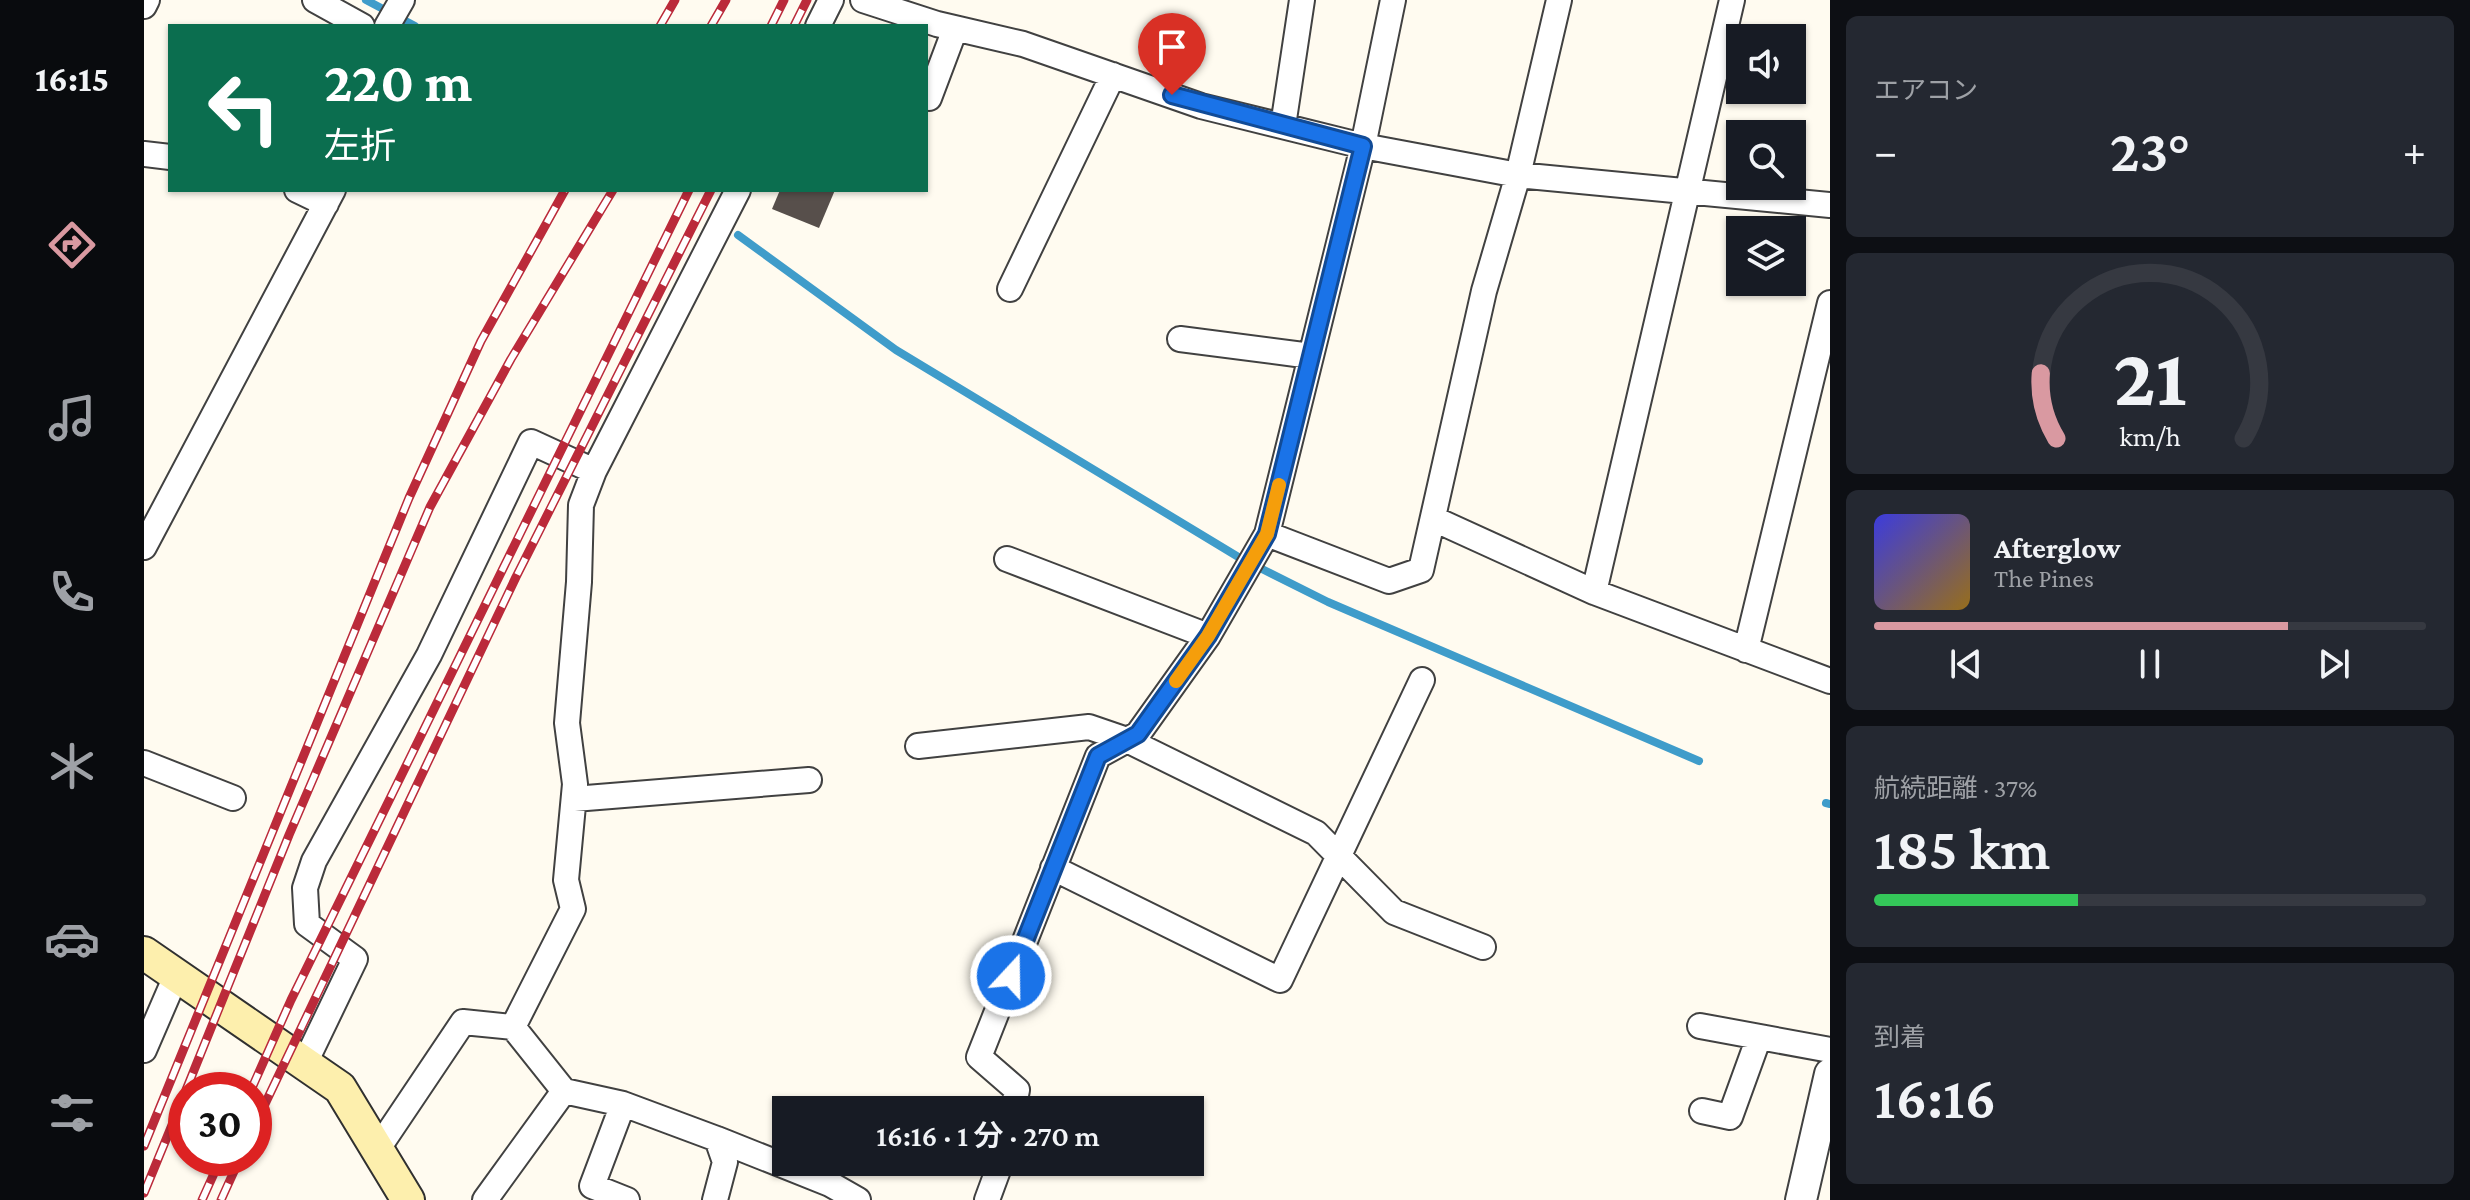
<!DOCTYPE html>
<html lang="ja">
<head>
<meta charset="utf-8">
<style>
	body { margin:0; font-family:"Crimson Pro","Noto Sans JP",serif; background:#242831; color:#f1f3f6; height:100vh; display:flex; flex-direction:column; font-size:30px; white-space:nowrap }
	* { box-sizing:border-box; margin:0 }
	p { font-size:26px; color:#9ea1a6 }
	.icon { flex:none; width:44px; height:44px; fill:none; stroke:currentColor; stroke-width:2; stroke-linecap:round; stroke-linejoin:round }
	.map { position:relative; flex:1; overflow:hidden }
	.details { display:flex; flex-direction:column; gap:16px; padding:16px; background:#0d0f14; width:640px }
	.details>* { flex:none }
	.top-card { position:absolute; left:24px; top:24px; width:760px; height:168px; border-radius:0px; box-shadow:0 2px 6px #0004; background:#0b6e4f; color:#fff; overflow:hidden }
	.tools { position:absolute; left:1582px; top:24px; display:grid; gap:16px }
	.tools a { display:grid; place-items:center; width:80px; height:80px; border-radius:0px; background:#171b24; box-shadow:0 2px 6px #0004; font-size:40px }
	.speed { position:absolute; left:24px; top:1072px; display:flex; gap:16px; font-size:40px; font-weight:700; text-align:center }
	.speed>* { display:grid; place-content:center; width:104px; height:104px; border-radius:50%; background:#171b24; box-shadow:0 2px 6px #0004; line-height:1 }
	.speed .limit { border:12px solid #d22; background:#fff; color:#111 }
	.pin { position:absolute; display:grid; place-items:center; width:68px; height:68px; color:#fff; margin:-82px -34px; border-radius:50% 50% 50% 0; rotate:-45deg; box-shadow:0 0 8px #0007 }
	.pin .icon { rotate:45deg }
	.me { position:absolute; width:88px; margin:-44px; rotate:21deg; stroke-linejoin:round; filter:drop-shadow(0 0 6px #0008) }
	.turn { display:flex; align-items:center; gap:28px; height:168px; padding:0 24px; font-size:36px }
	.turn .icon { width:104px; height:104px; stroke-width:2.5 }
	.turn b { display:block; font-size:56px; line-height:68px }
	.big { font-size:60px; font-weight:600; line-height:1.1 }
	.details .widget { flex:1; display:flex; flex-direction:column; justify-content:center; gap:12px; min-width:0; padding:0 28px; border-radius:12px; background:#242831 }
	.details .dial { align-items:center; gap:0 }
	.dial svg { height:208px; overflow:visible; fill:none; stroke:#363941; stroke-width:7; stroke-linecap:round; text-anchor:middle }
	.dial text { fill:#f1f3f6; stroke:none }
	.song { display:flex; align-items:center; gap:24px }
	.cover { width:96px; height:96px; border-radius:12px; background:linear-gradient(135deg,hsl(240 70% 55%),hsl(40 70% 35%)) }
	.played { height:8px; border-radius:4px; background:linear-gradient(90deg,#d999a1 75%,#363941 75%) }
	.keys { display:flex; justify-content:space-around; direction:ltr }
	.heat { display:flex; justify-content:space-between; align-items:center; font-size:44px; direction:ltr }
	.charge { height:12px; border-radius:6px; background:linear-gradient(90deg,#34c759 37%,#363941 0) }
	.trip { position:absolute; left:628px; top:1096px; width:432px; height:80px; border-radius:0px; background:#171b24; box-shadow:0 2px 6px #0004; font-weight:600; line-height:80px; text-align:center }
	main { display:flex; flex:1; min-height:0 }
	.tabs { display:flex; flex-direction:column; width:144px; justify-content:space-around; align-items:center; background:#090b0e; color:#9ea1a6 }
	.tabs .icon { width:56px; height:56px }
	.tabs .on { color:#d999a1 }
	.tabs b { font-size:36px; color:#f1f3f6 }
	.map>svg:first-child { display:block }
</style>
</head>
<body>
<main>
<nav class="tabs">
<b>16:15</b>
<svg class="icon on" aria-label="directions" viewBox="0 0 24 24"><path d="M12 3l9 9-9 9-9-9zM9 14v-3h6M13 9l2 2-2 2"/></svg>
<svg class="icon" aria-label="music" viewBox="0 0 24 24"><path d="M9 18V5l10-2v13"/><circle cx="6" cy="18" r="3"/><circle cx="16" cy="16" r="3"/></svg>
<svg class="icon" aria-label="phone" viewBox="0 0 24 24"><path d="M5 4h4l2 5-3 2q2 4 5 5l2-3 5 2v4C11 20 4 13 5 4z"/></svg>
<svg class="icon" aria-label="climate" viewBox="0 0 24 24"><path d="M12 3v18M4 7l16 10M4 17L20 7"/></svg>
<svg class="icon" aria-label="car" viewBox="0 0 24 24"><path d="M5 17H2v-5l4-1 3-4h7l3 4 3 1v5h-3M9 17h6M6 11h13"/><circle cx="7" cy="17" r="2"/><circle cx="17" cy="17" r="2"/></svg>
<svg class="icon" aria-label="filters" viewBox="0 0 24 24"><path d="M4 7h16M4 17h16"/><circle cx="9" cy="7" r="2"/><circle cx="15" cy="17" r="2"/></svg>
</nav>
<div class="map">
<svg width="1686" height="1200" viewBox="0 0 1686 1200">
	<rect width="100%" height="100%" fill="#fffbf0"/>
	<g fill="none" stroke-linecap="round" stroke-linejoin="round">
		<path stroke="#3f9cca" stroke-width="8" d="M222,0l49,26
			M594,235l158,115 344,208
			M1116,568l68,34 371,159
			M1682,803l4,1"/>
	</g>
	<path fill="#574f4b" d="M636,190h55l-16,38 -47,-19z"/>
	<g fill="none" stroke-linecap="round" stroke-linejoin="round">
		<defs>
			<path id="minor" d="M171,0l47,26
				M719,0l74,24 86,20 178,62 162,40 155,29 312,30
				M0,6l3,-6
				M243,26l15,-26
				M674,26l13,-26
				M785,98l26,-69
				M1139,126l19,-126
				M0,154l26,3
				M153,190l29,14
				M594,190l-144,281 -13,34 -2,77 -12,141 8,61 -9,96 7,29 -60,118 51,64 59,13 94,35 113,45 28,16
				M866,289l103,-214
				M1036,339l131,17
				M1290,519l160,73 236,89
				M1123,534l122,47 32,-11 63,-279 34,-116 41,-175
				M0,547l189,-357
				M863,559l201,77
				M1450,592l138,-592
				M1602,650l84,-347
				M774,746l171,-19 38,13 189,93 78,79 89,35
				M0,763l89,35
				M430,799l235,-19
				M909,868l227,112 142,-300
				M1556,1026l130,24
				M0,1050l32,-74
				M160,1065l51,-106 -48,-35 -2,-36 9,-27 115,-206 102,-213 63,29
				M479,1104l-31,82 35,14
				M869,1110l4,-20 -38,-33 119,-301 40,-22 70,-98 59,-102 96,-388 30,-146
				M1558,1111l28,6 29,-80
				M233,1150l86,-128 50,5
				M341,1200l79,-109
				M571,1200l10,-38 -8,-23
				M843,1200l14,-38"/>
			<path id="tertiary" d="M1657,1200l29,-126"/>
			<path id="secondary" d="M0,953l196,135 68,112"/>
		</defs>
		<use href="#minor" stroke="#414141" stroke-width="28"/>
		<use href="#tertiary" stroke="#414141" stroke-width="34"/>
		<use href="#secondary" stroke="#303030" stroke-width="36"/>
		<use href="#minor" stroke="#fff" stroke-width="24"/>
		<use href="#tertiary" stroke="#fff" stroke-width="30"/>
		<use href="#secondary" stroke="#fdefad" stroke-width="32"/>
		<defs>
			<path id="rail" d="M516,26l15,-26
				M567,26l15,-26
				M627,26l13,-26
				M650,26l13,-26
				M42,1090l103,-255 141,-328 81,-148 102,-169
				M107,1090l40,-90 398,-810
				M110,1127l262,-550 195,-387
				M0,1146l265,-648 72,-157 84,-151
				M0,1193l42,-102
				M58,1200l19,-42
				M77,1200l19,-42"/>
		</defs>
		<use href="#rail" stroke="#bb2a3a" stroke-width="9"/>
		<use href="#rail" stroke="#fff" stroke-width="6" stroke-dasharray="18" stroke-linecap="butt"/>
	</g>
	<g fill="none" stroke-linecap="round" stroke-linejoin="round">
		<defs>
			<path id="route" d="M867,976l87,-220 40,-22 70,-98 59,-102 96,-388 -191,-51"/>
		</defs>
		<use href="#route" stroke="#114b97" stroke-width="20"/>
		<use href="#route" stroke="#1a73e8" stroke-width="14"/>
		<path stroke="#f59e0b" stroke-width="14" d="M1032,681l32,-45 59,-102 12,-49"/>
	</g>
</svg>
<div class="tools">
<a><svg class="icon" aria-label="sound" viewBox="0 0 24 24"><path d="M4 9h4l5-4v14l-5-4H4zM17 9q2 3 0 6"/></svg></a>
<a><svg class="icon" aria-label="search" viewBox="0 0 24 24"><circle cx="10" cy="10" r="6"/><path d="M15 15l6 6"/></svg></a>
<a><svg class="icon" aria-label="layers" viewBox="0 0 24 24"><path d="M12 4l9 5-9 5-9-5zM3 14l9 5 9-5"/></svg></a>
</div>
<div class="speed"><div class="limit">30</div></div>
<div class="pin" style="left:1028px;top:95px;background:#d93025"><svg class="icon" aria-label="arrive" viewBox="0 0 24 24"><path d="M6 21V4h12l-3 4 3 4H6"/></svg></div>
<svg class="me" style="left:867px;top:976px" viewBox="-20 -20 40 40"><circle r="17" fill="#1a73e8" stroke="#fff" stroke-width="3"/><path d="M0-11L8 9 0 5-8 9z" fill="#fff"/></svg>
<div class="trip">16:16 · 1 分 · 270 m</div>
<div class="top-card">
<div class="turn"><svg class="icon" aria-label="left" viewBox="0 0 24 24"><path d="M17 20v-9H6M10 6l-5 5 5 5"/></svg><div><b>220 m</b>左折</div></div>
</div>
</div>
<section class="details">
<div class="widget"><p>エアコン</p>
<div class="heat"><a>−</a><b class="big">23°</b><a>+</a></div>
</div>
<div class="widget dial"><svg viewBox="0 0 100 80">
<path d="M14 69A42 42 0 1 1 86 69"/>
<path d="M14 69A42 42 0 0 1 8 44" stroke="#d999a1"/>
<text x="50" y="56" font-size="32" font-weight="700">21</text>
<text x="50" y="72" font-size="11">km/h</text>
</svg></div>
<div class="widget">
<div class="song"><i class="cover"></i><div><b>Afterglow</b><p>The Pines</p></div></div>
<div class="played"></div>
<div class="keys"><svg class="icon" aria-label="previous" viewBox="0 0 24 24"><path d="M18 5L8 12l10 7zM5 5v14"/></svg><svg class="icon" aria-label="pause" viewBox="0 0 24 24"><path d="M8 5v14M16 5v14"/></svg><svg class="icon" aria-label="next" viewBox="0 0 24 24"><path d="M6 5l10 7-10 7zM19 5v14"/></svg></div>
</div>
<div class="widget"><p>航続距離 · 37%</p><b class="big">185 km</b><div class="charge"></div></div>
<div class="widget"><p>到着</p><b class="big">16:16</b></div>
</section>
</main>
</body>
</html>
